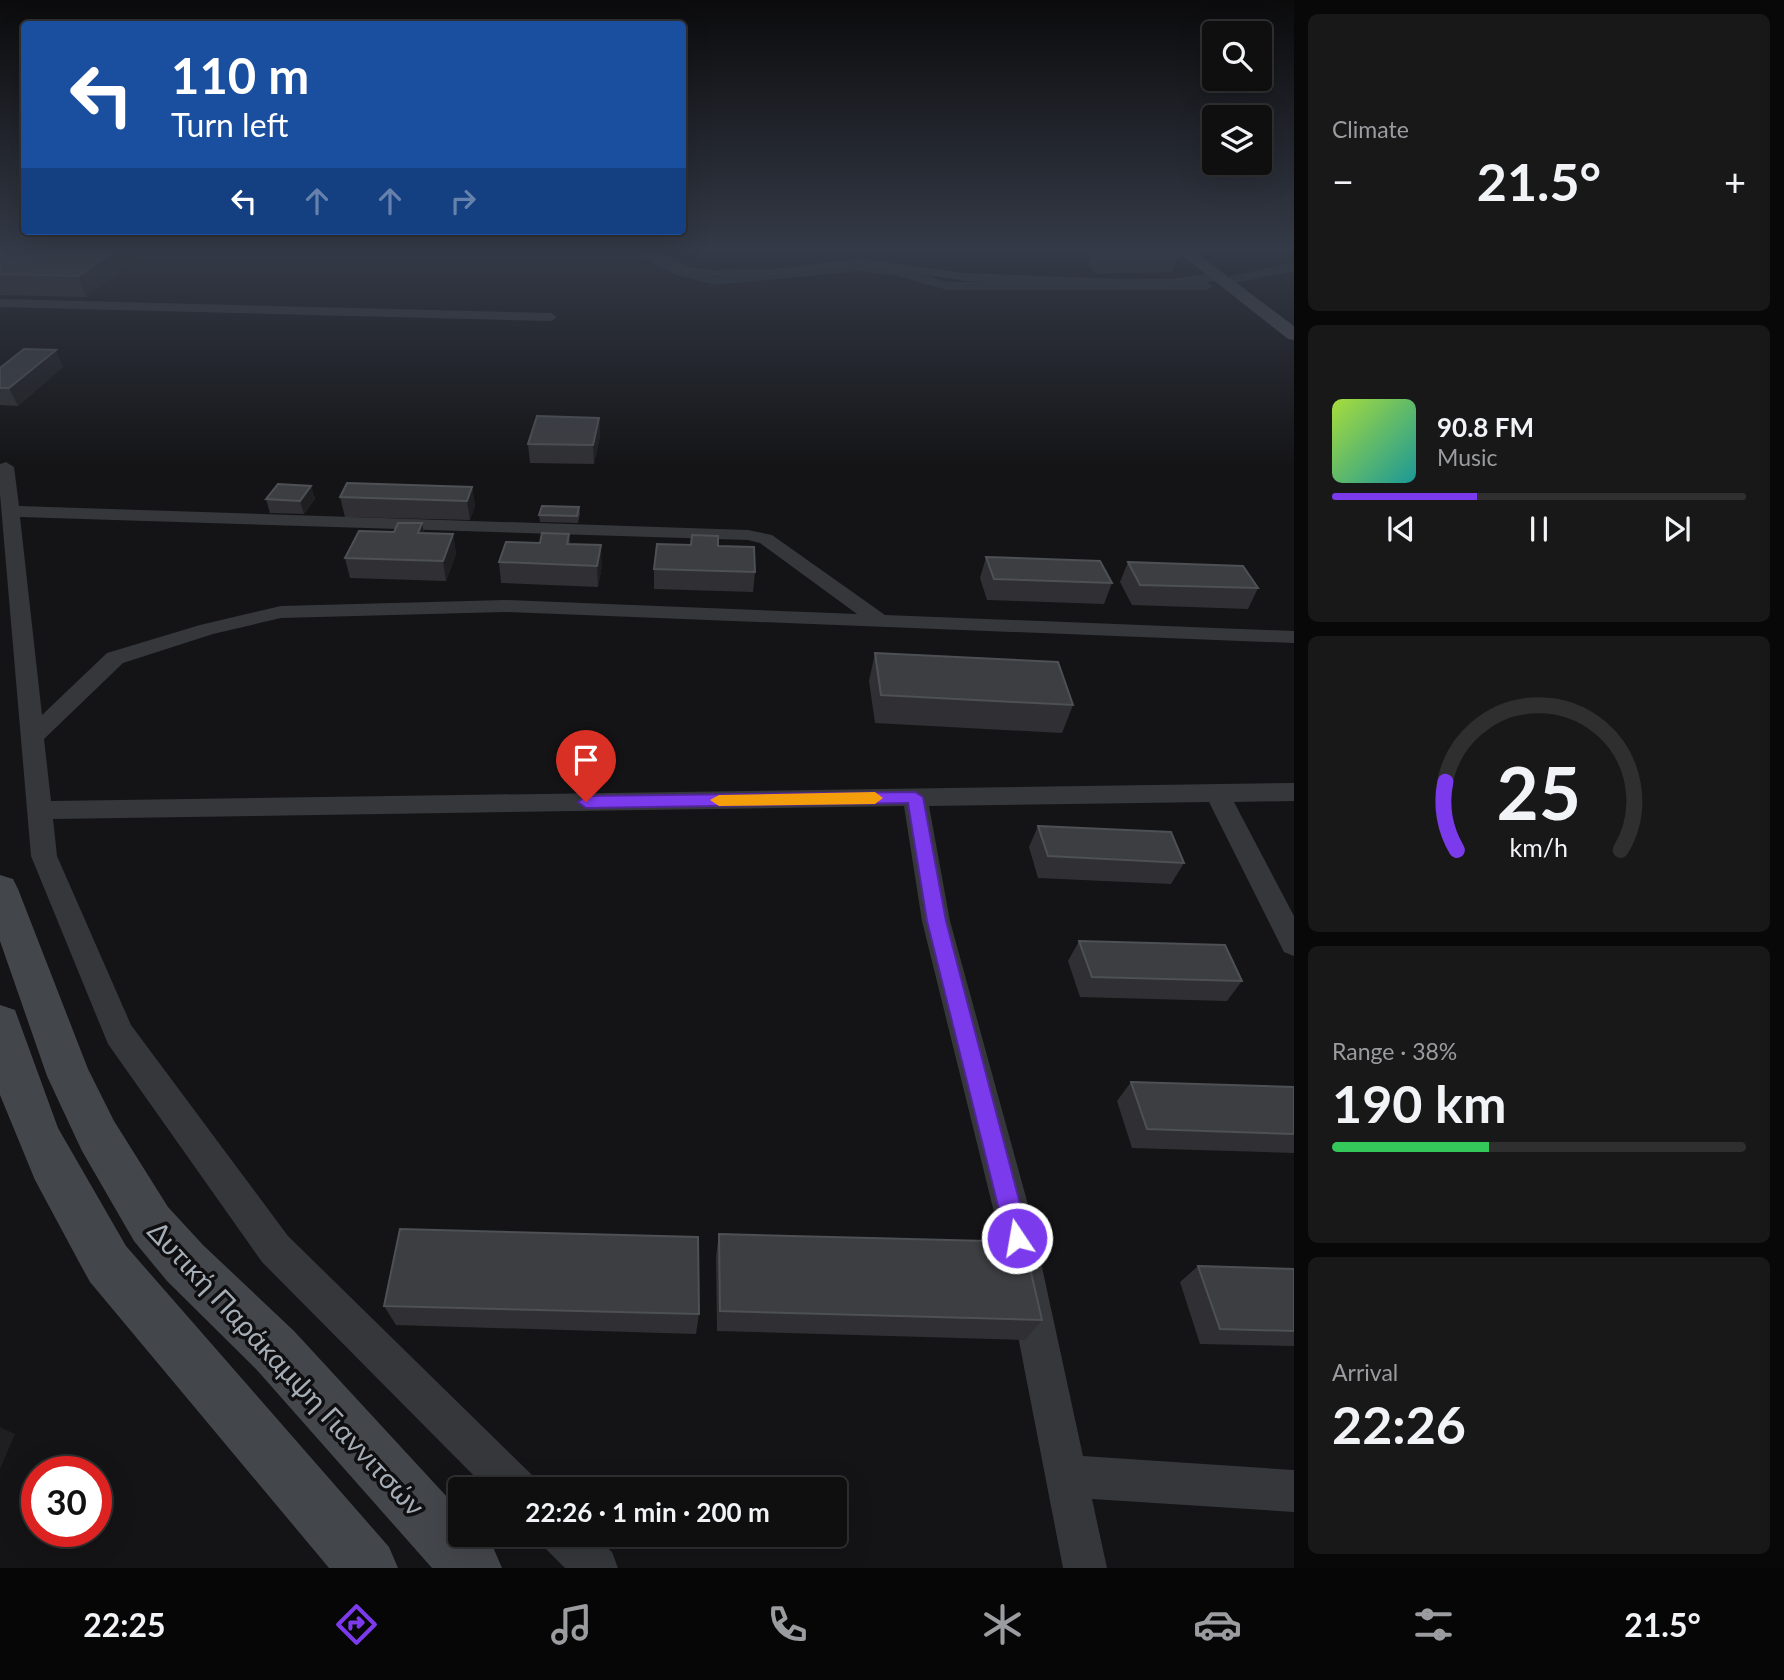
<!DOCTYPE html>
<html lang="en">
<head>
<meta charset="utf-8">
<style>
	body { margin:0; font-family:Lato,sans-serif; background:#181819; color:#f1f3f6; height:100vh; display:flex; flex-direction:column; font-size:26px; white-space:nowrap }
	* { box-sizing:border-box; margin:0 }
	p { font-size:23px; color:#9b9c9f }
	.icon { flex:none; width:38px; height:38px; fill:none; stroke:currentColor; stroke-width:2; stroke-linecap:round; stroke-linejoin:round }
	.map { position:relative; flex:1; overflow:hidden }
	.panel { display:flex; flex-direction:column; gap:14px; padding:14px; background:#080809; width:490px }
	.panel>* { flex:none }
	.hud { position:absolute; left:21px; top:21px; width:665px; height:214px; border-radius:7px; box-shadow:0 7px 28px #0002,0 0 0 2px #2f2f30; background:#1a4fa0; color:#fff; overflow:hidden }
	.buttons { position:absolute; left:1202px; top:21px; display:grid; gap:14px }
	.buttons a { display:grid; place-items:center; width:70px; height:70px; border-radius:7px; background:#0f0f10; box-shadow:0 7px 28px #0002,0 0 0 2px #2f2f30; font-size:35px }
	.speed { position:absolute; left:21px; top:1456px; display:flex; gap:14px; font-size:35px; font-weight:700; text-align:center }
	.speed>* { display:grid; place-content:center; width:91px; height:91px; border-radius:50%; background:#0f0f10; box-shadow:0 7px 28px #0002,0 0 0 2px #2f2f30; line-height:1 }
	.speed .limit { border:10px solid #d22; background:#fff; color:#111 }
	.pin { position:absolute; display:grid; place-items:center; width:60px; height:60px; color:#fff; margin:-72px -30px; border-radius:50% 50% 50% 0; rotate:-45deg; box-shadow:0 0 7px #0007 }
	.pin .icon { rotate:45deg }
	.me { position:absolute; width:77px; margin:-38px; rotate:348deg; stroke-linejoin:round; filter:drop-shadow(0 0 5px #0008) }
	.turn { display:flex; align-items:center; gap:24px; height:147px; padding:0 35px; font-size:32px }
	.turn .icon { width:91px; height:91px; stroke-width:2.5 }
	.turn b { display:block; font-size:49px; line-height:60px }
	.lanes { display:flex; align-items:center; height:66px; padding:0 35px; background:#0003; justify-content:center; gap:35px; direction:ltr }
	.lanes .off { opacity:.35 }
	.big { font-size:52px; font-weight:700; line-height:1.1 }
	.panel .card { flex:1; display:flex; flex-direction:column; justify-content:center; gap:10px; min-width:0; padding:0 24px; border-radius:10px; background:#181819 }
	.panel .dial { align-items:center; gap:0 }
	.dial svg { height:182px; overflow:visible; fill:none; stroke:#2f2f30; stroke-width:7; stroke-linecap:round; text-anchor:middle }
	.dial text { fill:#f1f3f6; stroke:none }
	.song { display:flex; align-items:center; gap:21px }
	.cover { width:84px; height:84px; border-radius:10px; background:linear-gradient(135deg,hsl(80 70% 55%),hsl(180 70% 35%)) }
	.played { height:7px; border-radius:4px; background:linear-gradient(90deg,#7c3aed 35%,#2f2f30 35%) }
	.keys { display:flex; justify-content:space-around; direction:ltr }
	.heat { display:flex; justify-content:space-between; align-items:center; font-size:38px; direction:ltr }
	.charge { height:10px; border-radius:5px; background:linear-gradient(90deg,#34c759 38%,#2f2f30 0) }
	.trip { position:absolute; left:448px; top:1477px; width:399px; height:70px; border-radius:7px; background:#0f0f10; box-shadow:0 7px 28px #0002,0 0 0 2px #2f2f30; font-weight:700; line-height:70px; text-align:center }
	.dock { display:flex; height:112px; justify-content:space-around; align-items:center; background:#060606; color:#9b9c9f }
	.dock .icon { width:49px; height:49px }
	.dock .selected { color:#7c3aed }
	.dock b { font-size:32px; color:#f1f3f6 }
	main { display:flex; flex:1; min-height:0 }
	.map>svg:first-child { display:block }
</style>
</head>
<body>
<main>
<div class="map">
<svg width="1294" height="1568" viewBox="0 0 1294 1568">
	<rect width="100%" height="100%" fill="#141416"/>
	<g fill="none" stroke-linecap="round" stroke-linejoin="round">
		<path fill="#2a363a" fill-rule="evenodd" d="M492,249h23l-6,4z
			M624,249h17l44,20 30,8 145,-14 39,5 49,14h259l6,4 -6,4h-260l-49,-14 -38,-5 -145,14 -39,-10z
			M1294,263v8l-64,13 -6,-4 6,-4z"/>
		<path fill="#35373b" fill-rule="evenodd" d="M640,249h14l35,18 23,3 60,-1 88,-10 106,14 153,6h52l49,-7 6,4 -6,4 -49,7h-52l-153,-6 -106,-16 -88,10 -60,1 -30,-4z
			M0,299l551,14 6,4 -6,4 -551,-14z
			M6,462l8,5 5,39 729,24 24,5 113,80 409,16v12l-789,-31 -224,6 -68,16 -90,29 -79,76 7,62 1243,-18v18l-60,1 60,114v40l-10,-4 -75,-150 -280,4 21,115 80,291 53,244 211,14v42l-202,-13 15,69h-44l-69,-356 -72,-291 -18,-115 -851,13 4,37 74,169 157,211 243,238 6,15h-50l-225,-227 -154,-218 -77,-188 -31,-362v-30zM20,517l728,23 12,3 97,71 -352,-14 -224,6 -81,19 -93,28 -65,62z
			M540,1535h53l19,17 6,16h-53l-18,-18z"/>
		<path fill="#43464b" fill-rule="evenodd" d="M1174,249h17l103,77v14l-6,-1z
			M0,875l13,4 5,10 70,180 26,52 54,86 35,38 91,86 166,180v24h22l11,12 9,21h-70l-176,-199 -89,-88 -33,-40 -52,-90 -35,-75 -47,-135z
			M0,1005l15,5 43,118 68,118 263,301 9,21h-69l-239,-286 -11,-20 -44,-82 -35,-85z"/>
	</g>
	<path fill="#303034" d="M0,249h151l-65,48 -86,-2z
		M1085,249h59l34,8 -6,15 -76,2 -8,-9 3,-9z
		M63,367l-45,39 -18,-1v-37z
		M599,418l1,18 -6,28 -64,-1 -2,-19z
		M311,486l4,13 -11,15 -34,-1 -4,-14z
		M472,487l3,19 -5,14 -125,-3 -5,-20z
		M579,507l1,7 -2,9 -38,-1 -1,-7z
		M422,523l2,10 29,1 3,20 -10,27 -96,-3 -5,-20 49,-26z
		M569,534l1,10 32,21 -4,22 -97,-4 -2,-21 41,-19z
		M718,546l37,26 -2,20 -99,-3v-20z
		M986,557l126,26 -8,21 -117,-4 -7,-22z
		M1128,562l130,26 -10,21 -116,-4 -12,-23z
		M875,653l198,52 -11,28 -187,-10 -6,-42z
		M1038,826l146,37 -13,21 -133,-6 -9,-31z
		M1079,941l163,40 -15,20 -147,-4 -12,-36z
		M1131,1082l163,5v66l-162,-5 -15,-47z
		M719,1234l323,86 -17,20 -308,-9 -1,-75z
		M1198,1266l96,3v77l-94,-2 -20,-62z
		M384,1306l315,8 -3,20 -300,-9z"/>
	<path fill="#1f1f22" d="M116,249h35l-65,48 -8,-21z
		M56,350l7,17 -45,39 -9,-18z
		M599,418l1,18 -6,28 -1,-19z
		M311,486l4,13 -11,15 -4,-13z
		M472,487l3,19 -5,14 -3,-19z
		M422,523l4,20 -8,-10z
		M453,534l3,20 -10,27 -3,-20z
		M601,545l1,20 -4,22 -1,-21z
		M0,1427l15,7 -15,35z"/>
	<path fill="#3c3e42" stroke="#4d5054" stroke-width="2" d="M0,249h116l-38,27 -78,-2z
		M1103,249l67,1 8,7 -78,1 -8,-8z
		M24,349l32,1 -47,38h-9v-20z
		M537,416l62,2 -6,27 -65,-1z
		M347,483l125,4 -5,14 -127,-4z
		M278,484l33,2 -11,15 -34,-2z
		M542,506l37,1 -2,9 -38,-1z
		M398,523h24l-4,10 35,1 -10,27 -98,-3 14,-27 35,1z
		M542,533l27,1 -2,10 34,1 -4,21 -98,-4 7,-20 34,1z
		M692,535l26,1v10l36,1 1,25 -101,-3 3,-25 34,1z
		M986,557l114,4 12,22 -118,-4z
		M1128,562l115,4 15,22 -118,-3z
		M875,653l183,9 15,43 -192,-10z
		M1038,826l133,6 13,31 -136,-7z
		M1079,941l146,4 17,36 -150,-4z
		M1131,1082l163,5v47l-147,-5z
		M400,1229l298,8 1,77 -315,-8z
		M719,1234l305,8 18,78 -322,-9z
		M1198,1266l96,3v62l-74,-2z"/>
	<linearGradient id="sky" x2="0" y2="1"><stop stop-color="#0b0b0c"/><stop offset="0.53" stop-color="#343a47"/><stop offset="1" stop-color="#343a47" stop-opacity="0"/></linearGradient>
	<rect width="1294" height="469" fill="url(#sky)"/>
	<path fill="#7c3aed" stroke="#51269a" stroke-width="2" d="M915,792l8,5 23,124 83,317 -3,9 -9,3 -8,-3 -3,-9 -79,-317 -19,-118 -322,5 -8,-6 8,-6z"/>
	<path fill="#f59e0b" d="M875,792l8,6 -8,6 -156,2 -9,-6 9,-5z"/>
	<g text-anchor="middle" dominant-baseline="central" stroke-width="7" stroke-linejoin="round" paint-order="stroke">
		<g font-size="28" fill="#a5aeb6" stroke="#0f0f11">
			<text transform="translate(287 1368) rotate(47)">Δυτική Παράκαμψη Γιαννιτσών</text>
		</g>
	</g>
</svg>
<div class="buttons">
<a><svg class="icon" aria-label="search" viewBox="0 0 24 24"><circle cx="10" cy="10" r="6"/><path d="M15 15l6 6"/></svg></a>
<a><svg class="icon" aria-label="layers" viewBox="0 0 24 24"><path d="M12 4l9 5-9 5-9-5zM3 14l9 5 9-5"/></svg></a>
</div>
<div class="speed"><div class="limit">30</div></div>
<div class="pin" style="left:586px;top:802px;background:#d93025"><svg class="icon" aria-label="arrive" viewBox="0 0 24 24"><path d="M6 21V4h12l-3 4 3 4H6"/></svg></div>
<svg class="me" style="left:1017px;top:1238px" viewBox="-20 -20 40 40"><circle r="17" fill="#7c3aed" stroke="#fff" stroke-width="3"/><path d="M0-11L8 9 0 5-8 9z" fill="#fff"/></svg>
<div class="trip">22:26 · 1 min · 200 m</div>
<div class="hud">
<div class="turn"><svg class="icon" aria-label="left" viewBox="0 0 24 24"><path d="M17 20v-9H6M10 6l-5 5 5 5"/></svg><div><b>110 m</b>Turn left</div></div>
<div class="lanes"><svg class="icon" aria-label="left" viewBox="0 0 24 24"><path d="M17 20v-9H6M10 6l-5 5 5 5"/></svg><svg class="icon off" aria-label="ahead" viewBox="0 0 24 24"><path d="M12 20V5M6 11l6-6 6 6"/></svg><svg class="icon off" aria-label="ahead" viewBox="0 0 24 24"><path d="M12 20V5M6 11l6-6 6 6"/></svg><svg class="icon off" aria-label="right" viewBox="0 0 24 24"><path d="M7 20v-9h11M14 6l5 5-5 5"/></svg></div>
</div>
</div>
<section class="panel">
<div class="card"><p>Climate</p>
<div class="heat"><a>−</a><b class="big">21.5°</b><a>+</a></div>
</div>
<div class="card">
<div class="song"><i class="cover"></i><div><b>90.8 FM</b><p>Music</p></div></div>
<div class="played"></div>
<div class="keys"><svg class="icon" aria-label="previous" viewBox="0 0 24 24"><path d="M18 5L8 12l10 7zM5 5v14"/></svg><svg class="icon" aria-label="pause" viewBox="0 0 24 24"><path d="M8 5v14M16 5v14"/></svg><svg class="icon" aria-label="next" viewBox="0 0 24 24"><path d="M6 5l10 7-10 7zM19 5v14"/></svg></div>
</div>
<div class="card dial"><svg viewBox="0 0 100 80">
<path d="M14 69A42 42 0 1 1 86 69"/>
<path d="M14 69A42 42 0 0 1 9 39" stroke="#7c3aed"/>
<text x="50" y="56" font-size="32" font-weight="700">25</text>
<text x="50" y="72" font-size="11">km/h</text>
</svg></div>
<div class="card"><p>Range · 38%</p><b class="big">190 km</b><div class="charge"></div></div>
<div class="card"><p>Arrival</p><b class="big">22:26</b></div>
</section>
</main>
<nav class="dock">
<b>22:25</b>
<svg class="icon selected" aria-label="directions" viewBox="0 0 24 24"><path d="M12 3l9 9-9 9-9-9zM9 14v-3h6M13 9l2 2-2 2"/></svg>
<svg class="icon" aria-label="music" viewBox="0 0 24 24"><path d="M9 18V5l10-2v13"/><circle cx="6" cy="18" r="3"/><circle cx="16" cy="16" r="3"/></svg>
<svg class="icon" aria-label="phone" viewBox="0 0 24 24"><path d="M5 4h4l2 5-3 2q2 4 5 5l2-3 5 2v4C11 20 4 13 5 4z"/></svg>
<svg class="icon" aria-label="climate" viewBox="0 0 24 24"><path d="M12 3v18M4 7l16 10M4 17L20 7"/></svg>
<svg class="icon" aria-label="car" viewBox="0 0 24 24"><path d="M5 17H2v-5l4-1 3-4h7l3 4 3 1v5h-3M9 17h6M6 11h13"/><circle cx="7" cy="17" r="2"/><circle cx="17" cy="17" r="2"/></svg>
<svg class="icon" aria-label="filters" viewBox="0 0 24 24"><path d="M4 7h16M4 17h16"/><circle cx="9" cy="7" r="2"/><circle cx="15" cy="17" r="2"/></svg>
<b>21.5°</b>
</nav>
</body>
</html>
